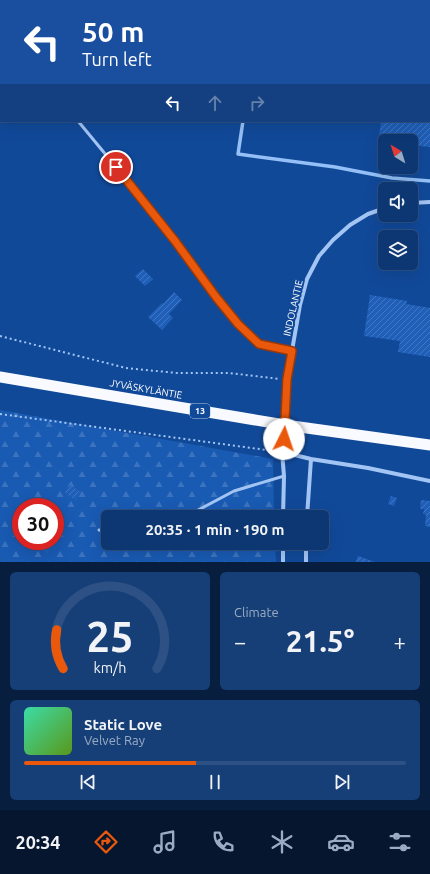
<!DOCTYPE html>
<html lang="en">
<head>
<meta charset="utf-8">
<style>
	body { margin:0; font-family:Ubuntu,sans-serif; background:#163f78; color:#f1f3f6; height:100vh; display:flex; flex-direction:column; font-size:15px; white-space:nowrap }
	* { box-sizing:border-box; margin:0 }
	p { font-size:13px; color:#9aacc4 }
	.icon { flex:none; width:22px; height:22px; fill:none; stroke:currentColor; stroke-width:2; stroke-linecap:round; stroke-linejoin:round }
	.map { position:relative; height:562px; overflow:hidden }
	.panel { display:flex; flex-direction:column; gap:10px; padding:10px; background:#071e3f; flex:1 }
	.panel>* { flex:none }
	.banner { position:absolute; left:0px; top:0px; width:430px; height:122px; box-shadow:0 4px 16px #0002,0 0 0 1px #2d5185; background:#1a4fa0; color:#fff; overflow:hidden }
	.needle { width:26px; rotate:322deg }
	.fabs { position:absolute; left:378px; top:134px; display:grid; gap:8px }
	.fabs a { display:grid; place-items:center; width:40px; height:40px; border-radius:6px; background:#0d3773; box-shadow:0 4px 16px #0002,0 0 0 1px #2d5185; font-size:20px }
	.speed { position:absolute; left:12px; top:498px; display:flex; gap:8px; font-size:20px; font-weight:700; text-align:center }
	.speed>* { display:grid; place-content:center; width:52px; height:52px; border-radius:50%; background:#0d3773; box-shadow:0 4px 16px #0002,0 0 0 1px #2d5185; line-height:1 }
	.speed .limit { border:6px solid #d22; background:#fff; color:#111 }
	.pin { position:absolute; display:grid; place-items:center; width:34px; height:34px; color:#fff; margin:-17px; border:2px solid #fff; border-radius:50%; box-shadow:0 1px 4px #0007 }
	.me { position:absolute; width:44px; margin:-22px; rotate:4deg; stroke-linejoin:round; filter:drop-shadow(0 0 3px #0008) }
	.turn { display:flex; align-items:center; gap:14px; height:84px; padding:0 16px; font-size:18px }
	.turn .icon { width:52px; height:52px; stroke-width:2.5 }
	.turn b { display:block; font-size:28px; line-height:34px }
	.lanes { display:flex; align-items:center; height:38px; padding:0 16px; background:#0003; justify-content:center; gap:20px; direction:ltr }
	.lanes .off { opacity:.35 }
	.big { font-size:30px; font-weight:700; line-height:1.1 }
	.panel .tile { flex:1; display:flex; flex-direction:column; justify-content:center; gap:6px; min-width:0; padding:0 14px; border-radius:6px; background:#163f78 }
	.panel .dial { align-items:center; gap:0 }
	.dial svg { height:104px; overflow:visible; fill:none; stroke:#2d5185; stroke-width:7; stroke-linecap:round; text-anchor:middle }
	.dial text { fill:#f1f3f6; stroke:none }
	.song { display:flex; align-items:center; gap:12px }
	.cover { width:48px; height:48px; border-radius:6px; background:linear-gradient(135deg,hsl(160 70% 55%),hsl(90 70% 35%)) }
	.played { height:4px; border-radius:2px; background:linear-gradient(90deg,#ea580c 45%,#2d5185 45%) }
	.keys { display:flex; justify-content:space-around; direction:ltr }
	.heat { display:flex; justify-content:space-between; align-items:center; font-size:22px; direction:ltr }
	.panel .tiles { flex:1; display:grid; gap:10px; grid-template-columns:1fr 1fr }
	.tile:last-child { grid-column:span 2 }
	.trip { position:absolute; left:101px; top:510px; width:228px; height:40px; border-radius:6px; background:#0d3773; box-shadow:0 4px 16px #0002,0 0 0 1px #2d5185; font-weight:700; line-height:40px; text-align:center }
	.tab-bar { display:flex; height:64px; justify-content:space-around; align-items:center; background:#05162e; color:#9aacc4 }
	.tab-bar .icon { width:28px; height:28px }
	.tab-bar .selected { color:#ea580c }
	.tab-bar b { font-size:18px; color:#f1f3f6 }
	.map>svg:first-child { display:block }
</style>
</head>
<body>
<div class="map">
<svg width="430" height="562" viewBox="0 0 430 562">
	<defs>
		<pattern id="forest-firs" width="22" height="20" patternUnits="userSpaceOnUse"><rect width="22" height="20" fill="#195ab3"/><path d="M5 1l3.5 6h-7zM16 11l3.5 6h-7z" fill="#3c73be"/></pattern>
		<pattern id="building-hatch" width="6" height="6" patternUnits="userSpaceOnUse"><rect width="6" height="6" fill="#1f5fb8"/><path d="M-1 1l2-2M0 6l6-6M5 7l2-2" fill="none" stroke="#4177c3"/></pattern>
	</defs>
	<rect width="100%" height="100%" fill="#114999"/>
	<path fill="url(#forest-firs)" fill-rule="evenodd" d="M0,410l273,49 1,58h-166v26h167l1,19h-276zM21,507h34v34h-34z"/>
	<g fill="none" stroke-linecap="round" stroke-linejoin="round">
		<path stroke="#95c0f7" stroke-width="3.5" d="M259,1v-1
			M243,121l-5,33 97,13 57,11 38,3"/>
	</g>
	<path fill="url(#building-hatch)" d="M381,121h49v26l-19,-2v-4h-26v3h-7z
		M143,269l10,10 -8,7 -10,-10z
		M174,292l8,8 -13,14 4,4 -11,12 -14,-13 14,-14 1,1z
		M370,295l37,6 -1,3 24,4v49l-32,-5 2,-11 -36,-5z
		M70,485l11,7 -5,8 -11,-7z
		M391,496l6,2 -3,8 -6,-2z
		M421,500l9,1v26l-5,-1 1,-11 -3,-1 1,-5h-4z
		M55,524l7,5 -7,11z
		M34,541h21l-8,12 -15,-10z
		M358,556l17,6h-19z"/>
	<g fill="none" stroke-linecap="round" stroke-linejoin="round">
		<path stroke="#a3c5f4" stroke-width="2" stroke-dasharray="2 3" stroke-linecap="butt" d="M0,336l126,32 51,5h52l51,6
			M0,414l274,37"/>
		<path stroke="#a3c5f4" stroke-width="3" d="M0,23l1,1
			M78,121l66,80 94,124 21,19 33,7
			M185,517l49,-26 50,-15
			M99,530l9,2"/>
		<path stroke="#a3c5f4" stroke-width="4" d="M411,203l19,-1
			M282,452l29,7 57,9 62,13
			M283,517l1,-41 -2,-24 5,-73 13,-74 7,-26 12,-23 14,-16 17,-15 18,-11 17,-6
			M307,517l4,-58
			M283,543v19
			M306,562v-19"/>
		<path stroke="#f8faff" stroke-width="11" d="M0,377l285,48 145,20"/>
	</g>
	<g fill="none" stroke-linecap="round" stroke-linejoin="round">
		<defs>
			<path id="route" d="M116,167l59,74 41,56 22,27 21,20 33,7 -5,28 -3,60"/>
		</defs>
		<use href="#route" stroke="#983908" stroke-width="10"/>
		<use href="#route" stroke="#ea580c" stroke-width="7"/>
	</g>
	<g text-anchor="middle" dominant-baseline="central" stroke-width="4" stroke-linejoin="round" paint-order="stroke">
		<rect fill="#114999" stroke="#b8c8e0" stroke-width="1" x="190" y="404" width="20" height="14" rx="3"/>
		<g font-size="9" font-weight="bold" fill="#fff">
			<text x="200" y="411">13</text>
		</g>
		<g font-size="10" fill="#fff" stroke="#114999">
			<text transform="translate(293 308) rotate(-77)">INDOLANTIE</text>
			<text transform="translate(146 389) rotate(10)">JYVÄSKYLÄNTIE</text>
		</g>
	</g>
</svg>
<div class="fabs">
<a><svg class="needle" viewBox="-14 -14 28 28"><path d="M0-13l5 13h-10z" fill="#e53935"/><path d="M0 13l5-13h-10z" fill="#9aacc4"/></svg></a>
<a><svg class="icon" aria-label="sound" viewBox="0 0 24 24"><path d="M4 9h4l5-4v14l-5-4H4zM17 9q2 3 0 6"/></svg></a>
<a><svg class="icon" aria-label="layers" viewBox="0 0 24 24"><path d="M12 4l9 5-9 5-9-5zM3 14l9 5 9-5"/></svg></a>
</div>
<div class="speed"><div class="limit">30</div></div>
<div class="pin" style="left:116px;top:167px;background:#d93025"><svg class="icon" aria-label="arrive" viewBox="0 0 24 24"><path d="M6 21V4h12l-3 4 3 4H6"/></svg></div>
<svg class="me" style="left:284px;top:439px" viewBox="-20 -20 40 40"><circle r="19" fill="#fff"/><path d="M0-13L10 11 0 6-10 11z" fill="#ea580c"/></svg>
<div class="trip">20:35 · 1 min · 190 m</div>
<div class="banner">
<div class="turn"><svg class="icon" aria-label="left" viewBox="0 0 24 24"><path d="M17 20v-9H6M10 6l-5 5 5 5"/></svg><div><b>50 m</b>Turn left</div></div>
<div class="lanes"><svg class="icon" aria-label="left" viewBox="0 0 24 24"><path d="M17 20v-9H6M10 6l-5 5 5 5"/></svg><svg class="icon off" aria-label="ahead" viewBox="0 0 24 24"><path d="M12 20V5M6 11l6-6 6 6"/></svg><svg class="icon off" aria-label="right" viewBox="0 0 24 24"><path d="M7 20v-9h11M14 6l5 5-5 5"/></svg></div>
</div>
</div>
<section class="panel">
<div class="tiles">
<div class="tile dial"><svg viewBox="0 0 100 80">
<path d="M14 69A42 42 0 1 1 86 69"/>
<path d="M14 69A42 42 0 0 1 9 39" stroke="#ea580c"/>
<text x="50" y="56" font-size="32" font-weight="700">25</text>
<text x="50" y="72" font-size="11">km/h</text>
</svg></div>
<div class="tile"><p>Climate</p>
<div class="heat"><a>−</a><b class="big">21.5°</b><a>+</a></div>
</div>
<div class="tile">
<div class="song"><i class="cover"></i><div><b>Static Love</b><p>Velvet Ray</p></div></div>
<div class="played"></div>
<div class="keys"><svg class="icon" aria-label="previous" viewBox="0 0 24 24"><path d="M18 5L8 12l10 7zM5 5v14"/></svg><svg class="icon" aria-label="pause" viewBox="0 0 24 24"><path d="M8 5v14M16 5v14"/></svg><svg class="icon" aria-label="next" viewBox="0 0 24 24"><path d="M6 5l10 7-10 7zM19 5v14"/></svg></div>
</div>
</div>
</section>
<nav class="tab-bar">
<b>20:34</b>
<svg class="icon selected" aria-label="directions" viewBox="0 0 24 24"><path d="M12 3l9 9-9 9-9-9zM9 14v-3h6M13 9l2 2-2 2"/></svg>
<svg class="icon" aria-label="music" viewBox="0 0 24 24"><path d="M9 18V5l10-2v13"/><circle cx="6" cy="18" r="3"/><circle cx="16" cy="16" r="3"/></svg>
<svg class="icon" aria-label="phone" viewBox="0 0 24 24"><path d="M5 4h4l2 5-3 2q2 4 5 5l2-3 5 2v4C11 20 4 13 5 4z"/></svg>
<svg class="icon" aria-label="climate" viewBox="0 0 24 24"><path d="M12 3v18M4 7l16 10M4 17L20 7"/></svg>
<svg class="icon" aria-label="car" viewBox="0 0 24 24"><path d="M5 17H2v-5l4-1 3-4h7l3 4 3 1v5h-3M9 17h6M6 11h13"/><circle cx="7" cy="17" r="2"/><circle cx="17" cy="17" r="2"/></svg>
<svg class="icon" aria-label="filters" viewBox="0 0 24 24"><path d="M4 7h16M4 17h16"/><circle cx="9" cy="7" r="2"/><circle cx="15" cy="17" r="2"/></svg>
</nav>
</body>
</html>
